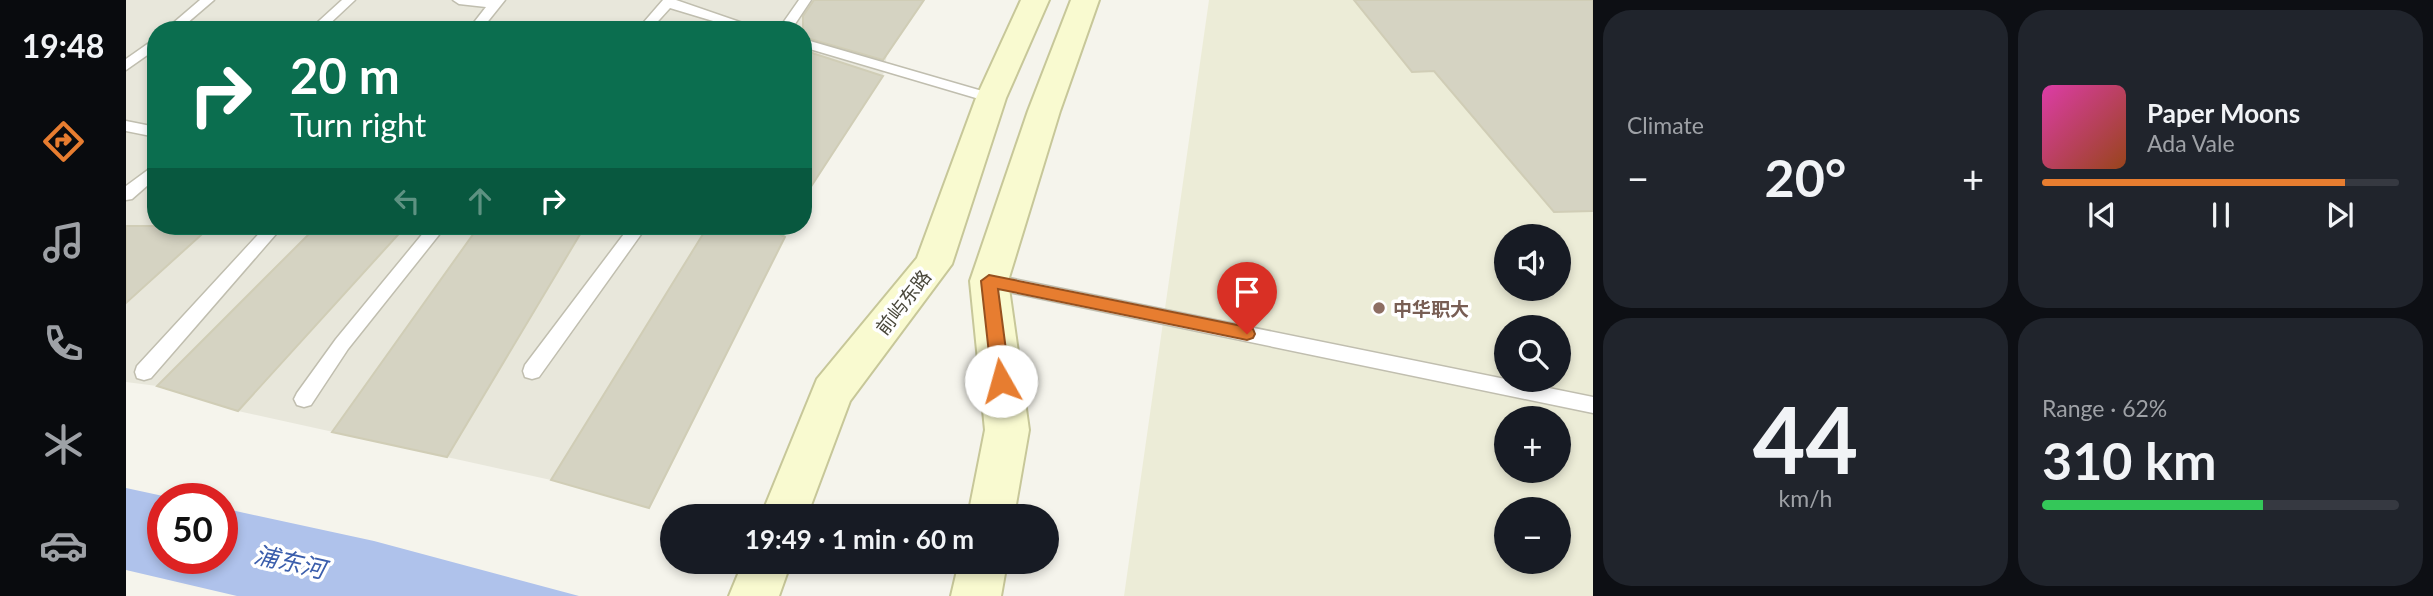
<!DOCTYPE html>
<html lang="en">
<head>
<meta charset="utf-8">
<style>
	body { margin:0; font-family:Lato,"Noto Sans SC",sans-serif; background:#20242c; color:#f1f3f6; height:100vh; display:flex; flex-direction:column; font-size:26px; white-space:nowrap }
	* { box-sizing:border-box; margin:0 }
	p { font-size:23px; color:#9ea1a6 }
	.icon { flex:none; width:38px; height:38px; fill:none; stroke:currentColor; stroke-width:2; stroke-linecap:round; stroke-linejoin:round }
	.map { position:relative; flex:1; overflow:hidden }
	.drawer { display:flex; flex-direction:column; gap:10px; padding:10px; background:#0d0f14; width:840px }
	.drawer>* { flex:none }
	.top-card { position:absolute; left:21px; top:21px; width:665px; height:214px; border-radius:28px; box-shadow:0 4px 10px #0003; background:#0b6e4f; color:#fff; overflow:hidden }
	.tools { position:absolute; left:1368px; top:224px; display:grid; gap:14px }
	.tools a { display:grid; place-items:center; width:77px; height:77px; border-radius:50%; background:#171b24; box-shadow:0 4px 10px #0003; font-size:35px }
	.speed { position:absolute; left:21px; top:483px; display:flex; gap:14px; font-size:35px; font-weight:700; text-align:center }
	.speed>* { display:grid; place-content:center; width:91px; height:91px; border-radius:50%; background:#171b24; box-shadow:0 4px 10px #0003; line-height:1 }
	.speed .limit { border:10px solid #d22; background:#fff; color:#111 }
	.pin { position:absolute; display:grid; place-items:center; width:60px; height:60px; color:#fff; margin:-72px -30px; border-radius:50% 50% 50% 0; rotate:-45deg; box-shadow:0 0 7px #0007 }
	.pin .icon { rotate:45deg }
	.me { position:absolute; width:77px; margin:-38px; rotate:353deg; stroke-linejoin:round; filter:drop-shadow(0 0 5px #0008) }
	.turn { display:flex; align-items:center; gap:24px; height:147px; padding:0 28px; font-size:32px }
	.turn .icon { width:91px; height:91px; stroke-width:2.5 }
	.turn b { display:block; font-size:49px; line-height:60px }
	.lanes { display:flex; align-items:center; height:66px; padding:0 28px; background:#0003; justify-content:center; gap:35px; direction:ltr }
	.lanes .off { opacity:.35 }
	.big { font-size:52px; font-weight:700; line-height:1.1 }
	.drawer .tile { flex:1; display:flex; flex-direction:column; justify-content:center; gap:10px; min-width:0; padding:0 24px; border-radius:28px; background:#20242c }
	.drawer .dial { align-items:center; gap:0 }
	.dial b { font-size:91px; line-height:1 }
	.song { display:flex; align-items:center; gap:21px }
	.cover { width:84px; height:84px; border-radius:10px; background:linear-gradient(135deg,hsl(320 70% 55%),hsl(20 70% 35%)) }
	.played { height:7px; border-radius:4px; background:linear-gradient(90deg,#e77d30 85%,#363941 85%) }
	.keys { display:flex; justify-content:space-around; direction:ltr }
	.heat { display:flex; justify-content:space-between; align-items:center; font-size:38px; direction:ltr }
	.charge { height:10px; border-radius:5px; background:linear-gradient(90deg,#34c759 62%,#363941 0) }
	.drawer .tiles { flex:1; display:grid; gap:10px; grid-template-columns:repeat(2,1fr) }
	.trip { position:absolute; left:534px; top:504px; width:399px; height:70px; border-radius:35px; background:#171b24; box-shadow:0 4px 10px #0003; font-weight:700; line-height:70px; text-align:center }
	main { display:flex; flex:1; min-height:0 }
	.dock { display:flex; flex-direction:column; width:126px; justify-content:space-around; align-items:center; background:#090b0e; color:#9ea1a6 }
	.dock .icon { width:49px; height:49px }
	.dock .current { color:#e77d30 }
	.dock b { font-size:32px; color:#f1f3f6 }
	.map>svg:first-child { display:block }
</style>
</head>
<body>
<main>
<nav class="dock">
<b>19:48</b>
<svg class="icon current" aria-label="directions" viewBox="0 0 24 24"><path d="M12 3l9 9-9 9-9-9zM9 14v-3h6M13 9l2 2-2 2"/></svg>
<svg class="icon" aria-label="music" viewBox="0 0 24 24"><path d="M9 18V5l10-2v13"/><circle cx="6" cy="18" r="3"/><circle cx="16" cy="16" r="3"/></svg>
<svg class="icon" aria-label="phone" viewBox="0 0 24 24"><path d="M5 4h4l2 5-3 2q2 4 5 5l2-3 5 2v4C11 20 4 13 5 4z"/></svg>
<svg class="icon" aria-label="climate" viewBox="0 0 24 24"><path d="M12 3v18M4 7l16 10M4 17L20 7"/></svg>
<svg class="icon" aria-label="car" viewBox="0 0 24 24"><path d="M5 17H2v-5l4-1 3-4h7l3 4 3 1v5h-3M9 17h6M6 11h13"/><circle cx="7" cy="17" r="2"/><circle cx="17" cy="17" r="2"/></svg>
</nav>
<div class="map">
<svg width="1467" height="596" viewBox="0 0 1467 596">
	<rect width="100%" height="100%" fill="#f5f4ec"/>
	<path fill="#e8e7db" d="M0,0h798l-37,54 -4,22 -80,123v-169h-647v196h634l-141,282 -98,-28 -313,-69 -81,-25 -31,-4z"/>
	<path fill="#ececd7" fill-rule="evenodd" d="M1083,0h384v596h-469zM1381,236h52v53h-52zM1381,327h52v53h-52zM1381,418h52v53h-52zM1381,509h52v53h-52z"/>
	<path fill="#afc2eb" d="M0,488l51,11h-14v59h59v-50l152,33 205,55h-342l-111,-26z"/>
	<path fill="#d5d3c2" stroke="#d0cdb6" stroke-width="2" d="M688,0h110l-41,60 -80,-23v-21z
		M1228,0h239v211l-39,1 -120,-141 -22,1z
		M677,50l80,26 -80,123z
		M0,226h85l-85,77z
		M191,226h89l-168,185 -81,-25z
		M353,226h106l-138,231 -115,-25z
		M582,226h55l22,11 -136,271 -98,-28z"/>
	<g fill="none" stroke-linecap="round" stroke-linejoin="round">
		<defs>
			<path id="lane" d="M74,0h14l-35,30h-14z
				M216,0h13l-32,30h-14z
				M327,0h52l-24,30h-13l18,-23 -27,-3z
				M537,0h13l87,30h-20l-73,-22 -20,22h-13z
				M673,0h12l-20,30h-13z
				M30,38v11l-30,21v-11z
				M677,39l193,56 2,3 -7,4 -5,-1 -183,-54z
				M0,121l30,6v10l-30,-6z
				M30,164v14l-24,21 -6,1v-14z
				M140,226h17l-132,152 -7,2 -7,-2 -2,-6 2,-6z
				M303,226h17l-98,123 -37,56 -7,2 -7,-2 -3,-6 3,-6 39,-54z
				M504,226h17l-108,151 -7,2 -7,-2 -2,-6 2,-6z
				M863,274l604,123v16l-604,-125 -6,-2 -3,-5 3,-5z"/>
			<path id="secondary" d="M895,0h28l-43,98 -54,166 -102,137 -43,115h-46l56,-137 100,-121 59,-160z
				M945,0h28l-39,111 -52,170 21,149 -15,86h-46l17,-86 -15,-149 58,-170z
				M617,562h48l-12,34h-50z
				M833,562h48l-6,34h-50z"/>
		</defs>
		<use href="#lane" stroke="#c0beaf" stroke-width="3"/>
		<use href="#secondary" stroke="#c7c799" stroke-width="4"/>
		<use href="#lane" fill="#fff" fill-rule="evenodd"/>
		<use href="#secondary" fill="#f9fad0" fill-rule="evenodd"/>
	</g>
	<path fill="#e77d30" stroke="#96511f" stroke-width="2" d="M863,275l258,52 6,2 2,5 -2,4 -6,2 -249,-51 12,92 -3,5 -6,2 -6,-2 -3,-5 -11,-100z"/>
	<circle fill="#8d6e63" stroke="#fff" stroke-width="2.5" cx="1253" cy="308" r="7"/>
	<g text-anchor="middle" dominant-baseline="central" stroke-width="7" stroke-linejoin="round" paint-order="stroke">
		<g font-size="19" fill="#49473a" stroke="#fff">
			<text transform="translate(777 302) rotate(-52)">前屿东路</text>
		</g>
		<g font-size="19" font-weight="bold" fill="#785e54" stroke="#fff" text-anchor="start">
			<text x="1267" y="308">中华职大</text>
		</g>
		<g font-size="24" font-style="italic" fill="#3b5eac" stroke="#fff">
			<text transform="translate(164 561) rotate(13)">浦东河</text>
		</g>
	</g>
</svg>
<div class="tools">
<a><svg class="icon" aria-label="sound" viewBox="0 0 24 24"><path d="M4 9h4l5-4v14l-5-4H4zM17 9q2 3 0 6"/></svg></a>
<a><svg class="icon" aria-label="search" viewBox="0 0 24 24"><circle cx="10" cy="10" r="6"/><path d="M15 15l6 6"/></svg></a>
<a>+</a>
<a>−</a>
</div>
<div class="speed"><div class="limit">50</div></div>
<div class="pin" style="left:1121px;top:334px;background:#d93025"><svg class="icon" aria-label="arrive" viewBox="0 0 24 24"><path d="M6 21V4h12l-3 4 3 4H6"/></svg></div>
<svg class="me" style="left:875px;top:381px" viewBox="-20 -20 40 40"><circle r="19" fill="#fff"/><path d="M0-13L10 11 0 6-10 11z" fill="#e77d30"/></svg>
<div class="trip">19:49 · 1 min · 60 m</div>
<div class="top-card">
<div class="turn"><svg class="icon" aria-label="right" viewBox="0 0 24 24"><path d="M7 20v-9h11M14 6l5 5-5 5"/></svg><div><b>20 m</b>Turn right</div></div>
<div class="lanes"><svg class="icon off" aria-label="left" viewBox="0 0 24 24"><path d="M17 20v-9H6M10 6l-5 5 5 5"/></svg><svg class="icon off" aria-label="ahead" viewBox="0 0 24 24"><path d="M12 20V5M6 11l6-6 6 6"/></svg><svg class="icon" aria-label="right" viewBox="0 0 24 24"><path d="M7 20v-9h11M14 6l5 5-5 5"/></svg></div>
</div>
</div>
<section class="drawer">
<div class="tiles">
<div class="tile"><p>Climate</p>
<div class="heat"><a>−</a><b class="big">20°</b><a>+</a></div>
</div>
<div class="tile">
<div class="song"><i class="cover"></i><div><b>Paper Moons</b><p>Ada Vale</p></div></div>
<div class="played"></div>
<div class="keys"><svg class="icon" aria-label="previous" viewBox="0 0 24 24"><path d="M18 5L8 12l10 7zM5 5v14"/></svg><svg class="icon" aria-label="pause" viewBox="0 0 24 24"><path d="M8 5v14M16 5v14"/></svg><svg class="icon" aria-label="next" viewBox="0 0 24 24"><path d="M6 5l10 7-10 7zM19 5v14"/></svg></div>
</div>
<div class="tile dial"><b>44</b><p>km/h</p></div>
<div class="tile"><p>Range · 62%</p><b class="big">310 km</b><div class="charge"></div></div>
</div>
</section>
</main>
</body>
</html>
